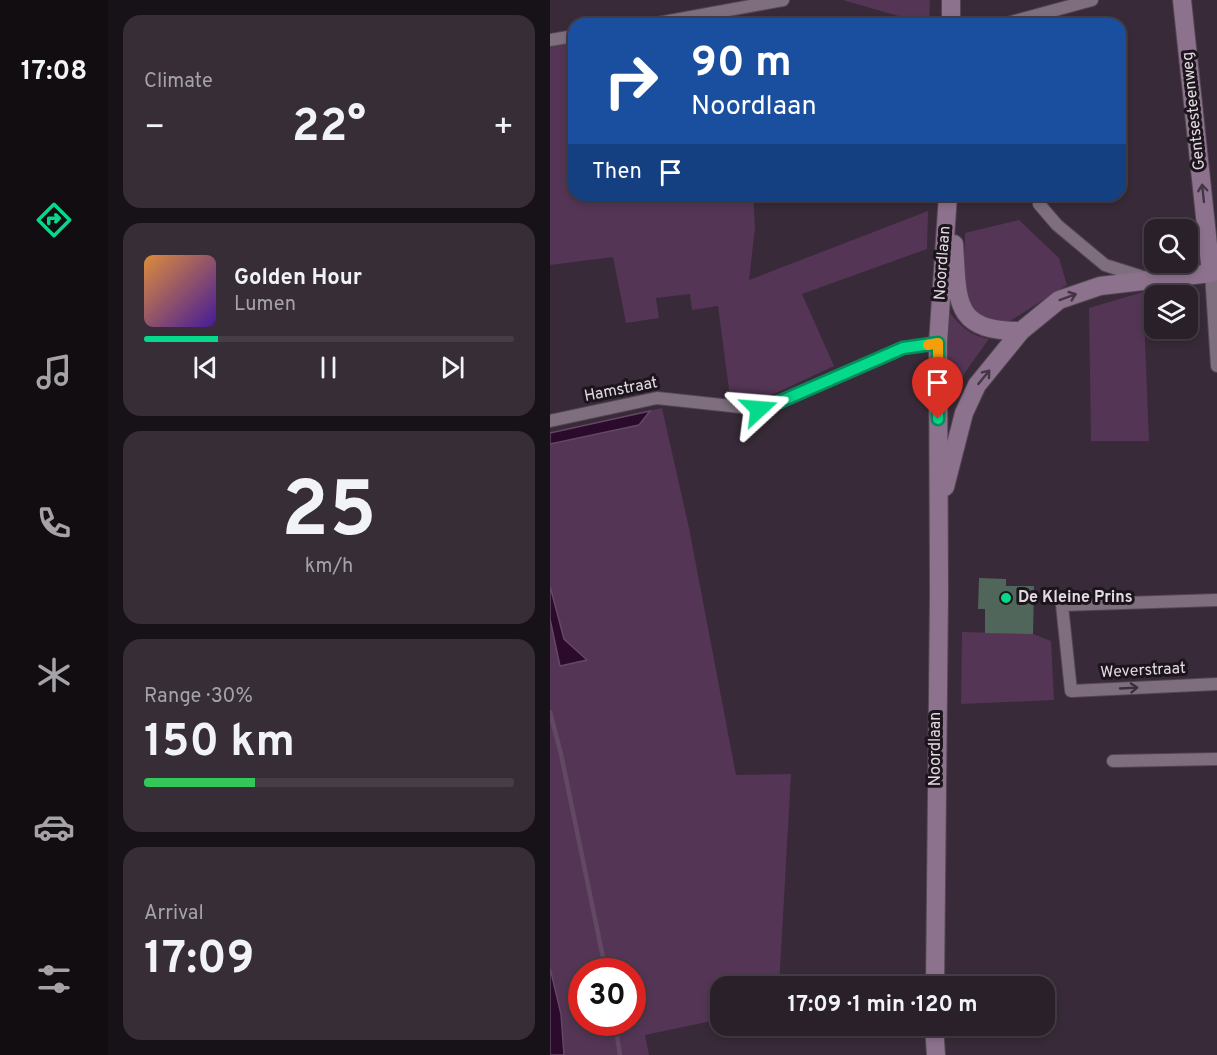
<!DOCTYPE html>
<html lang="en">
<head>
<meta charset="utf-8">
<style>
	body { margin:0; font-family:Overpass,sans-serif; background:#362d36; color:#f1f3f6; height:100vh; display:flex; flex-direction:column; font-size:22px; white-space:nowrap }
	* { box-sizing:border-box; margin:0 }
	p { font-size:20px; color:#a5a3a8 }
	.icon { flex:none; width:33px; height:33px; fill:none; stroke:currentColor; stroke-width:2; stroke-linecap:round; stroke-linejoin:round }
	.map { position:relative; flex:1; overflow:hidden }
	.drawer { display:flex; flex-direction:column; gap:15px; padding:15px; background:#171217; width:442px }
	.drawer>* { flex:none }
	.top-card { position:absolute; left:18px; top:18px; width:558px; height:183px; border-radius:18px; box-shadow:0 3px 9px #0003,0 0 0 2px #463e47; background:#1a4fa0; color:#fff; overflow:hidden }
	.buttons { position:absolute; left:594px; top:219px; display:grid; gap:12px }
	.buttons a { display:grid; place-items:center; width:54px; height:54px; border-radius:12px; background:#2a202a; box-shadow:0 3px 9px #0003,0 0 0 2px #463e47; font-size:30px }
	.speed { position:absolute; left:18px; top:958px; display:flex; gap:12px; font-size:30px; font-weight:700; text-align:center }
	.speed>* { display:grid; place-content:center; width:78px; height:78px; border-radius:50%; background:#2a202a; box-shadow:0 3px 9px #0003,0 0 0 2px #463e47; line-height:1 }
	.speed .limit { border:9px solid #d22; background:#fff; color:#111 }
	.pin { position:absolute; display:grid; place-items:center; width:51px; height:51px; color:#fff; margin:-62px -26px; border-radius:50% 50% 50% 0; rotate:-45deg; box-shadow:0 0 6px #0007 }
	.pin .icon { rotate:45deg }
	.me { position:absolute; width:66px; margin:-33px; rotate:71deg; stroke-linejoin:round; filter:drop-shadow(0 0 4px #0008) }
	.turn { display:flex; align-items:center; gap:21px; height:126px; padding:0 24px; font-size:27px }
	.turn .icon { width:78px; height:78px; stroke-width:2.5 }
	.turn b { display:block; font-size:42px; line-height:51px }
	.then { display:flex; align-items:center; height:57px; padding:0 24px; background:#0003; gap:12px; font-size:22px }
	.big { font-size:45px; font-weight:700; line-height:1.1 }
	.drawer .tile { flex:1; display:flex; flex-direction:column; justify-content:center; gap:9px; min-width:0; padding:0 21px; border-radius:18px; background:#362d36 }
	.drawer .dial { align-items:center; gap:0 }
	.dial b { font-size:78px; line-height:1 }
	.song { display:flex; align-items:center; gap:18px }
	.cover { width:72px; height:72px; border-radius:9px; background:linear-gradient(135deg,hsl(30 70% 55%),hsl(260 70% 35%)) }
	.played { height:6px; border-radius:3px; background:linear-gradient(90deg,#05d98b 20%,#463e47 20%) }
	.keys { display:flex; justify-content:space-around; direction:ltr }
	.heat { display:flex; justify-content:space-between; align-items:center; font-size:33px; direction:ltr }
	.charge { height:9px; border-radius:4px; background:linear-gradient(90deg,#34c759 30%,#463e47 0) }
	.trip { position:absolute; left:160px; top:976px; width:345px; height:60px; border-radius:18px; background:#2a202a; box-shadow:0 3px 9px #0003,0 0 0 2px #463e47; font-weight:700; line-height:60px; text-align:center }
	main { display:flex; flex:1; min-height:0 }
	.menu { display:flex; flex-direction:column; width:108px; justify-content:space-around; align-items:center; background:#110d11; color:#a5a3a8 }
	.menu .icon { width:42px; height:42px }
	.menu .active { color:#05d98b }
	.menu b { font-size:27px; color:#f1f3f6 }
	.map>svg:first-child { display:block }
</style>
</head>
<body>
<main>
<nav class="menu">
<b>17:08</b>
<svg class="icon active" aria-label="directions" viewBox="0 0 24 24"><path d="M12 3l9 9-9 9-9-9zM9 14v-3h6M13 9l2 2-2 2"/></svg>
<svg class="icon" aria-label="music" viewBox="0 0 24 24"><path d="M9 18V5l10-2v13"/><circle cx="6" cy="18" r="3"/><circle cx="16" cy="16" r="3"/></svg>
<svg class="icon" aria-label="phone" viewBox="0 0 24 24"><path d="M5 4h4l2 5-3 2q2 4 5 5l2-3 5 2v4C11 20 4 13 5 4z"/></svg>
<svg class="icon" aria-label="climate" viewBox="0 0 24 24"><path d="M12 3v18M4 7l16 10M4 17L20 7"/></svg>
<svg class="icon" aria-label="car" viewBox="0 0 24 24"><path d="M5 17H2v-5l4-1 3-4h7l3 4 3 1v5h-3M9 17h6M6 11h13"/><circle cx="7" cy="17" r="2"/><circle cx="17" cy="17" r="2"/></svg>
<svg class="icon" aria-label="filters" viewBox="0 0 24 24"><path d="M4 7h16M4 17h16"/><circle cx="9" cy="7" r="2"/><circle cx="15" cy="17" r="2"/></svg>
</nav>
<section class="drawer">
<div class="tile"><p>Climate</p>
<div class="heat"><a>−</a><b class="big">22°</b><a>+</a></div>
</div>
<div class="tile">
<div class="song"><i class="cover"></i><div><b>Golden Hour</b><p>Lumen</p></div></div>
<div class="played"></div>
<div class="keys"><svg class="icon" aria-label="previous" viewBox="0 0 24 24"><path d="M18 5L8 12l10 7zM5 5v14"/></svg><svg class="icon" aria-label="pause" viewBox="0 0 24 24"><path d="M8 5v14M16 5v14"/></svg><svg class="icon" aria-label="next" viewBox="0 0 24 24"><path d="M6 5l10 7-10 7zM19 5v14"/></svg></div>
</div>
<div class="tile dial"><b>25</b><p>km/h</p></div>
<div class="tile"><p>Range · 30%</p><b class="big">150 km</b><div class="charge"></div></div>
<div class="tile"><p>Arrival</p><b class="big">17:09</b></div>
</section>
<div class="map">
<svg width="667" height="1055" viewBox="0 0 667 1055">
	<rect width="100%" height="100%" fill="#382a38"/>
	<path fill="#543555" fill-rule="evenodd" d="M293,0h87l-1,24h-3z
		M24,36v159h179l2,33 -6,52 179,-69 -1,38 -125,45 32,72 -58,27 -18,6 -28,-2 -12,-91 -26,4 -2,-16 -34,4 3,20 -33,5 -13,-66 -63,8v-225z
		M469,220l40,38 8,27 -60,38h-17l-15,-8 -11,-17 1,-65z
		M593,292l6,149h-58l-2,-133z
		M398,310c11,15 22,26 41,29l-23,32 -17,35 -4,1z
		M112,408l27,120 47,247 55,-1 -12,213h-58v32l-76,16 4,20h-85l-3,-41 -11,-46v-535zM32,972h50v51h-50z
		M412,632l71,2 18,7 3,59 -93,4z"/>
	<path fill="#2b0a2c" stroke="#624863" stroke-width="1.5" d="M100,411l-11,14 -89,19v-11z
		M0,586l14,53 23,21 -27,6 -10,-47z
		M0,968l11,46 3,41h-14z"/>
	<g fill="none" stroke-linecap="round" stroke-linejoin="round">
		<path stroke="#624863" stroke-width="4.5" d="M0,712l11,42 45,218
			M65,1023l5,32"/>
	</g>
	<path fill="#51665a" d="M429,578l27,1v7h28l-1,48 -48,-1v-24h-7z"/>
	<g fill="none" stroke-linecap="round" stroke-linejoin="round">
		<defs>
			<path id="street" d="M103,24l130,-24
				M454,24l88,-24
				M0,40l24,-4
				M489,204l18,21 48,40 41,13
				M661,273l6,93
				M0,421l107,-23 102,11 20,-7 124,-54 35,-5
				M667,600l-155,5 9,86 146,-7
				M563,761l104,-2"/>
			<path id="secondary" d="M401,24v-24
				M404,244c4,56 -2,88 67,87
				M395,487l19,-74 13,-28 44,-54 38,-31 41,-14 111,-13 -29,-273
				M385,987l4,-394 -1,-250 10,-148
				M384,1026l2,29"/>
		</defs>
		<use href="#street" stroke="#524652" stroke-width="14"/>
		<use href="#secondary" stroke="#524652" stroke-width="20"/>
		<use href="#street" stroke="#7e6e7e" stroke-width="12"/>
		<use href="#secondary" stroke="#8d728d" stroke-width="18"/>
	</g>
	<defs><path id="oneway-shaft" d="M-6 0H5M1.5-3L5.5 0L1.5 3" fill="none" stroke-width="1.6" stroke-linecap="round" stroke-linejoin="round" transform="scale(1.5)"/></defs>
	<g stroke="#443644">
		<use href="#oneway-shaft" transform="translate(653 193) rotate(-96)"/>
		<use href="#oneway-shaft" transform="translate(518 297) rotate(-20)"/>
		<use href="#oneway-shaft" transform="translate(434 377) rotate(-51)"/>
	</g>
	<use stroke="#393039" href="#oneway-shaft" transform="translate(579 688) rotate(-3)"/>
	<g fill="none" stroke-linecap="round" stroke-linejoin="round">
		<defs>
			<path id="route" d="M209,409l20,-7 124,-54 35,-5v76"/>
		</defs>
		<use href="#route" stroke="#038d5a" stroke-width="15"/>
		<use href="#route" stroke="#05d98b" stroke-width="10"/>
		<path stroke="#f59e0b" stroke-width="10" d="M378,345l10,-2v43"/>
	</g>
	<circle fill="#05d98b" stroke="#1c151c" stroke-width="2" cx="456" cy="598" r="6"/>
	<g text-anchor="middle" dominant-baseline="central" stroke-width="6" stroke-linejoin="round" paint-order="stroke">
		<g font-size="16" fill="#e2d9e2" stroke="#1c151c">
			<text transform="translate(644 111) rotate(-96)">Gentsesteenweg</text>
			<text transform="translate(393 263) rotate(-86)">Noordlaan</text>
			<text transform="translate(71 390) rotate(-11)">Hamstraat</text>
			<text transform="translate(593 671) rotate(-3)">Weverstraat</text>
			<text transform="translate(386 749) rotate(-90)">Noordlaan</text>
		</g>
		<g font-size="16" font-weight="bold" fill="#e2d9e2" stroke="#1c151c" text-anchor="start">
			<text x="468" y="598">De Kleine Prins</text>
		</g>
	</g>
</svg>
<div class="buttons">
<a><svg class="icon" aria-label="search" viewBox="0 0 24 24"><circle cx="10" cy="10" r="6"/><path d="M15 15l6 6"/></svg></a>
<a><svg class="icon" aria-label="layers" viewBox="0 0 24 24"><path d="M12 4l9 5-9 5-9-5zM3 14l9 5 9-5"/></svg></a>
</div>
<div class="speed"><div class="limit">30</div></div>
<div class="pin" style="left:388px;top:419px;background:#d93025"><svg class="icon" aria-label="arrive" viewBox="0 0 24 24"><path d="M6 21V4h12l-3 4 3 4H6"/></svg></div>
<svg class="me" style="left:209px;top:409px" viewBox="-20 -20 40 40"><path d="M0-17L14 15 0 8-14 15z" fill="#05d98b" stroke="#fff" stroke-width="4"/></svg>
<div class="trip">17:09 · 1 min · 120 m</div>
<div class="top-card">
<div class="turn"><svg class="icon" aria-label="right" viewBox="0 0 24 24"><path d="M7 20v-9h11M14 6l5 5-5 5"/></svg><div><b>90 m</b>Noordlaan</div></div>
<div class="then">Then<svg class="icon" aria-label="arrive" viewBox="0 0 24 24"><path d="M6 21V4h12l-3 4 3 4H6"/></svg></div>
</div>
</div>
</main>
</body>
</html>
